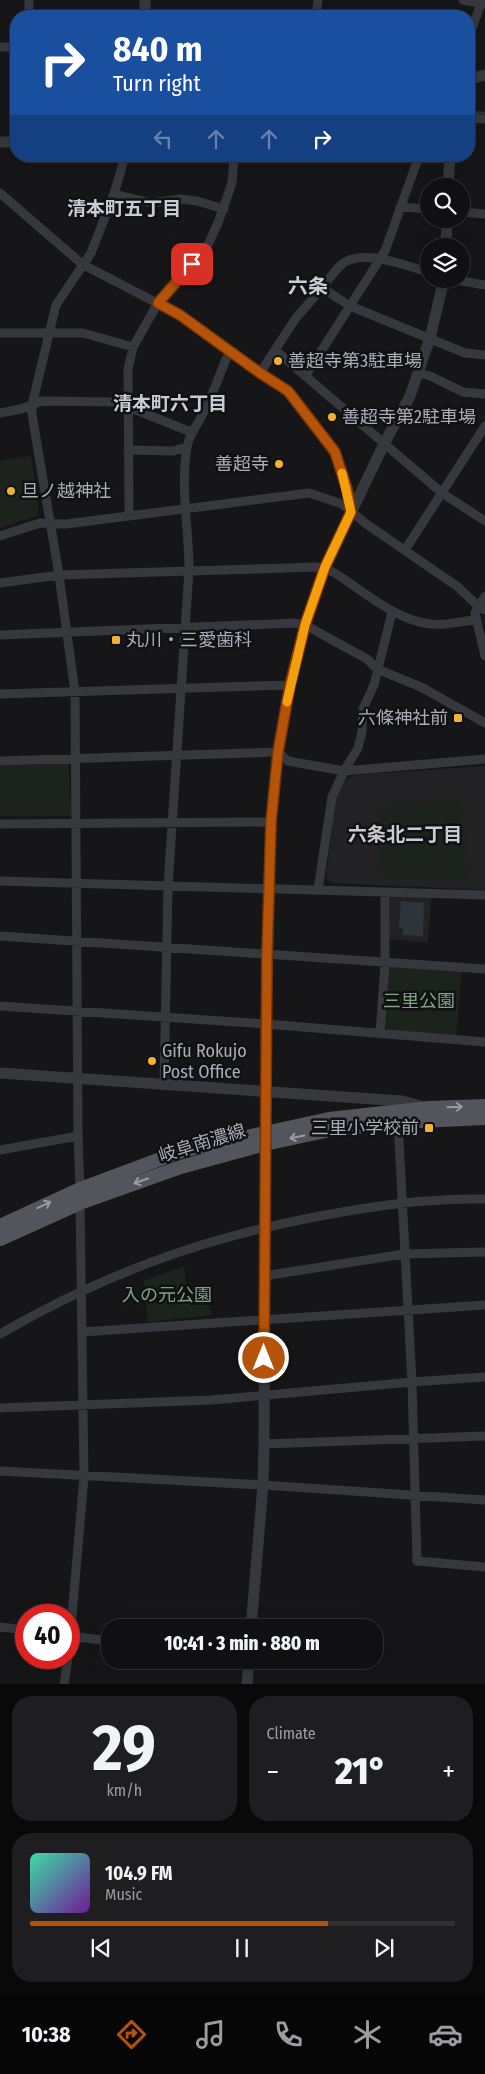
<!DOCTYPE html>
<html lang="en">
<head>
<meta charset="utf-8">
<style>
	body { margin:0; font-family:"Fira Sans Condensed","Noto Sans JP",sans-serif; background:#1e1e20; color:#f1f3f6; height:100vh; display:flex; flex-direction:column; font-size:19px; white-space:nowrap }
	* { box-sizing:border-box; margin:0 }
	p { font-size:16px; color:#9c9d9f }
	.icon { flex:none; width:28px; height:28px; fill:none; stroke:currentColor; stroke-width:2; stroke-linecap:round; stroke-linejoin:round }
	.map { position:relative; height:1684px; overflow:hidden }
	.sheet { display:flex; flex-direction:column; gap:12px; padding:12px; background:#09090a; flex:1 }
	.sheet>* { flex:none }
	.hud { position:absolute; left:10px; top:10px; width:465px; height:152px; border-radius:20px; box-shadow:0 5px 20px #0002,0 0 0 1px #303032; background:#1a4fa0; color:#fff; overflow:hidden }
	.controls { position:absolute; left:420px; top:178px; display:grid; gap:10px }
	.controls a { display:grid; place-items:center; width:50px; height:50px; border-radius:50%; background:#101012; box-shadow:0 5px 20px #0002,0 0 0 1px #303032; font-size:25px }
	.speed { position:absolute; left:15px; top:1604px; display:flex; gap:10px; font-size:25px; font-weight:700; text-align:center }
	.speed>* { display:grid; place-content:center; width:65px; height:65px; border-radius:50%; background:#101012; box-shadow:0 5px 20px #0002,0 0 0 1px #303032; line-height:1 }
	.speed .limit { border:8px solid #d22; background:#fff; color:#111 }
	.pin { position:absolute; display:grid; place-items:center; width:42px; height:42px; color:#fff; margin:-21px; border-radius:10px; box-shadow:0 2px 8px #0006 }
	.me { position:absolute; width:55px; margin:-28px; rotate:0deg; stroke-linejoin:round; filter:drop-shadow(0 0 4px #0008) }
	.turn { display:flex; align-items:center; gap:18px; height:105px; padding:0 20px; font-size:22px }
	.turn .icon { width:65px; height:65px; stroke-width:2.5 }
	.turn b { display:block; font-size:35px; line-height:42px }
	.lanes { display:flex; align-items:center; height:48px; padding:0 20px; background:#0003; justify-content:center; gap:25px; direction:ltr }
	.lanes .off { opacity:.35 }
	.big { font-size:38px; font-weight:800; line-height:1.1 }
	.sheet .widget { flex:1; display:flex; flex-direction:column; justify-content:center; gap:8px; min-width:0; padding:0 18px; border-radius:20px; background:#1e1e20 }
	.sheet .dial { align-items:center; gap:0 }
	.dial b { font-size:65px; line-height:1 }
	.song { display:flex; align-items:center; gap:15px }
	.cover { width:60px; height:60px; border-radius:8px; background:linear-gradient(135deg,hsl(160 70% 55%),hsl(280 70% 35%)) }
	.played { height:5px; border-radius:2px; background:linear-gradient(90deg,#b45309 70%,#303032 70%) }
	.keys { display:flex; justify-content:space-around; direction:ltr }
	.heat { display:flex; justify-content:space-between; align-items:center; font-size:28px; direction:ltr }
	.sheet .tiles { flex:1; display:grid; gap:12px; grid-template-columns:1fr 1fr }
	.widget:last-child { grid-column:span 2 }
	.trip { position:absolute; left:101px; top:1619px; width:282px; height:50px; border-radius:20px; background:#101012; box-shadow:0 5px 20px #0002,0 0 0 1px #303032; font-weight:800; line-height:50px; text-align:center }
	.menu { display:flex; height:80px; justify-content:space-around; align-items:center; background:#060607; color:#9c9d9f }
	.menu .icon { width:35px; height:35px }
	.menu .current { color:#b45309 }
	.menu b { font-size:22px; color:#f1f3f6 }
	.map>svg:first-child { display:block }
</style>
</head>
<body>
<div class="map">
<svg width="485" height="1684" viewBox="0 0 485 1684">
	<rect width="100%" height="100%" fill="#161618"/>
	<path fill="#222225" d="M485,766v124l-153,-7 -6,-5 9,-78 10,-20 11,-5z
		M392,896l39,1 -3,46 -39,-4 1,-41z"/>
	<path fill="#1c231d" d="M31,456l8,59 -39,13v-67z
		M68,763l4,53h-72v-50z
		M462,799l7,83 -88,-4 -6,-64 8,-9z
		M385,963l77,5 -6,72 -76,-6z
		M184,1266l3,22 17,2 8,25 -64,7 -4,-41z"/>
	<path fill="#2c353c" d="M401,901l23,2 -1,33 -20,-1v-7h-4z"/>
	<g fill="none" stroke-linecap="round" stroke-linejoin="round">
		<path stroke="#2c353c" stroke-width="2.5" d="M469,112l16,1"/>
		<path stroke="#37383d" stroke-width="9" d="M29,0v16
			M463,0l22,4
			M316,16l2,-16
			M469,37l13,-37
			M0,47h16
			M469,118l16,1
			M0,193l82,71 98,51 80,58 28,18 47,61 12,37 4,23
			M114,194l37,9 30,-4 16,2 27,8
			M400,207l29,2
			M461,212l24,2
			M451,279l34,6
			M322,288c6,-8 13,-18 20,-24 21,-16 64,2 87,8
			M0,333h83l50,14
			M275,350l167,143 43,28
			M260,373l36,-55 26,-30 28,18 115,47 20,2
			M418,373l12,3 33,16 22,2
			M306,375l79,-124 34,-95
			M0,413l21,-4 21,-8 74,1 75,30
			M128,450l45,1 14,-4
			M129,516l-1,-147 5,-22 25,-44 47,-52 13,-28 14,-40 2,-27
			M0,536l40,-13 26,1 243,-31 33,11 23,19 93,64 20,19 7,4
			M405,550l80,-124
			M0,583l59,-8 258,-8c14,1 25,11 37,19 23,16 47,34 76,38 15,2 31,-3 46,-4
			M485,596l-10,17 10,43
			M0,635l295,-12 10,2 62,34 10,10 44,18 64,36
			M0,694l290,-9
			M0,761l278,-9 10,9 56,10 141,-12
			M0,824l271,-2
			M0,881l485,14
			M318,890l14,-93 12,-26 14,-23 4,-16 1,-23 11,-24 18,-73
			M0,936l485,33
			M0,1006l266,18 219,18
			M380,1034l5,-71v-71
			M164,1085l4,-199 21,-316c0,-41 -9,-82 -2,-123 2,-12 8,-18 13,-28 11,-19 18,-40 26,-60l6,-7
			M398,1122l14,260 5,179 68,6
			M0,1150l78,-14
			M80,1189l-2,-53 -3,-444 -16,-117 -27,-161v-9l24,-100 35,-52 23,-59 11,-38
			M264,1276l140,-22 81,-2
			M82,1332l403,-27
			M0,1334c102,-59 200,-95 315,-117 57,-11 112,-19 170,-18
			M0,1408l212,-8 200,-18 73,-5
			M264,1444l221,-8
			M0,1471l263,14 222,15
			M0,1627l26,3
			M69,1636l41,5
			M69,1650l15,-173 -4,-274
			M64,1684l4,-26"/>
		<path stroke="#37383d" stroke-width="11" d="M145,16v-16
			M469,79l16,-4
			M0,142h16
			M448,186l2,-30
			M446,246l1,-27
			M0,1073l402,28 22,6
			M251,1628l12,-143 1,-41 2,-420 5,-202 7,-70 12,-67 15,-60 20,-58 60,-125 25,-46 20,-58 14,-59
			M247,1684l2,-24"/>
		<path stroke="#53555c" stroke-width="14" d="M0,1226l80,-37 102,-38 147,-32 100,-11 56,-2
			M0,1239l80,-36 101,-36 84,-23 65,-14 68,-8 87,-4"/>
	</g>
	<defs><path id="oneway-shaft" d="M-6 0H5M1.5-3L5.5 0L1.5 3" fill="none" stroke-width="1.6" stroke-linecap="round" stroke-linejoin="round" transform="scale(1.25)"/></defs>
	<g stroke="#979ba6">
		<use href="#oneway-shaft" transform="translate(455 1107) rotate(-2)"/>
		<use href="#oneway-shaft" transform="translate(297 1137) rotate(168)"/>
		<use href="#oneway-shaft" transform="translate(141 1181) rotate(161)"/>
		<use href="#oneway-shaft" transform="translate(44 1205) rotate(-25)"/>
	</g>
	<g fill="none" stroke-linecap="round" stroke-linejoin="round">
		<defs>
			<path id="route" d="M192,264l-34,39 22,12 80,58 28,18 47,61 12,37 4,23 -26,55 -20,58 -15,60 -12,67 -7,70 -4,133 -3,403"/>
		</defs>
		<use href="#route" stroke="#753606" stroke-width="12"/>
		<use href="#route" stroke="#b45309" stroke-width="9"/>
		<path stroke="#f59e0b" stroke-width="9" d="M287,702l18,-77 20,-58 26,-55 -9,-39"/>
	</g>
	<g fill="#f2b134" stroke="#111113" stroke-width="2">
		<circle cx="278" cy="361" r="5"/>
		<circle cx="332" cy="417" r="5"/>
		<circle cx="279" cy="464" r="5"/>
		<circle cx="11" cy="491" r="5"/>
		<rect x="111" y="635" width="10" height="10" rx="2.5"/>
		<rect x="453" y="713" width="10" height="10" rx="2.5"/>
		<circle cx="152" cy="1061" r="5"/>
		<rect x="424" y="1123" width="10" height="10" rx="2.5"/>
	</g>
	<g text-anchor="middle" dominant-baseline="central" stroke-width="5" stroke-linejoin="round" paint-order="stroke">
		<g font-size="18" fill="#a8adb8" stroke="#111113" text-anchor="start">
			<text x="288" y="361">善超寺第3駐車場</text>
			<text x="342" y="417">善超寺第2駐車場</text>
			<text x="269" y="464" text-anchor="end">善超寺</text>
			<text x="21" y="491">旦ノ越神社</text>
			<text x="126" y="640">丸川・三愛歯科</text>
			<text x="448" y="718" text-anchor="end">六條神社前</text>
			<text x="162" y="1051">Gifu Rokujo<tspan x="162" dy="21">Post Office</tspan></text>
			<text x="419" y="1128" text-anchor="end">三里小学校前</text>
		</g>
		<g font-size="18" fill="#7fa381" stroke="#111113">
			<text x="419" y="1001">三里公園</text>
			<text x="167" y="1295">入の元公園</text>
		</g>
		<g font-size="18" fill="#a8adb8" stroke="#111113">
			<text transform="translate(202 1143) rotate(-17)">岐阜南濃線</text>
		</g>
		<g font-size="19" font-weight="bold" fill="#c9ccd4" stroke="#111113">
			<text x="124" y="208">清本町五丁目</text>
			<text x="170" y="403">清本町六丁目</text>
			<text x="405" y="834">六条北二丁目</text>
		</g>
		<g font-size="20" font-weight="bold" fill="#c9ccd4" stroke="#111113">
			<text x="308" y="286">六条</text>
		</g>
	</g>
</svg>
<div class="controls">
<a><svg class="icon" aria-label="search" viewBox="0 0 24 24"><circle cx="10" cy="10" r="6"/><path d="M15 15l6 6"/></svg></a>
<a><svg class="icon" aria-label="layers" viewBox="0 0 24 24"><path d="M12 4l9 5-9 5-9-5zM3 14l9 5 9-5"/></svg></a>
</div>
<div class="speed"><div class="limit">40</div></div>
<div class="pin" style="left:192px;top:264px;background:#d93025"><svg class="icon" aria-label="arrive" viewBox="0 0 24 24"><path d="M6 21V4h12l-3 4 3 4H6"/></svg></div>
<svg class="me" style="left:264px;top:1358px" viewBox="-20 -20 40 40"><circle r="17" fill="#b45309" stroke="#fff" stroke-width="3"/><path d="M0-11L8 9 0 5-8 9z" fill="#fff"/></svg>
<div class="trip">10:41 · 3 min · 880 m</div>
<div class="hud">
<div class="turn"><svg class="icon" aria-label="right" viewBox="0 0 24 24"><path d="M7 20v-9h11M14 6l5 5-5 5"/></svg><div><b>840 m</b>Turn right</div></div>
<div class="lanes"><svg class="icon off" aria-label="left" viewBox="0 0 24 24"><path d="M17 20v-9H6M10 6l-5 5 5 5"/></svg><svg class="icon off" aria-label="ahead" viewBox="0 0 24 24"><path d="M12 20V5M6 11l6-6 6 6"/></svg><svg class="icon off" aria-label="ahead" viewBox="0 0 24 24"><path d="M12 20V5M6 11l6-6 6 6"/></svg><svg class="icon" aria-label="right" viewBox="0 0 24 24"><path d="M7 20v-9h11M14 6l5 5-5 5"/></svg></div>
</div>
</div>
<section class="sheet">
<div class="tiles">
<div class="widget dial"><b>29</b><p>km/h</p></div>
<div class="widget"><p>Climate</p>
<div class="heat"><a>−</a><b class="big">21°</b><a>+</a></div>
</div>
<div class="widget">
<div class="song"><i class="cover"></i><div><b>104.9 FM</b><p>Music</p></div></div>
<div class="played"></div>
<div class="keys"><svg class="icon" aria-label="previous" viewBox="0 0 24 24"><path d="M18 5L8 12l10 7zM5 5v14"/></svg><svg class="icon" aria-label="pause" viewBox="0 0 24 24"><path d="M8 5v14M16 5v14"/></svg><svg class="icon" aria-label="next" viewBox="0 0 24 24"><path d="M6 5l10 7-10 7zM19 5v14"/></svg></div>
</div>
</div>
</section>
<nav class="menu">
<b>10:38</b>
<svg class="icon current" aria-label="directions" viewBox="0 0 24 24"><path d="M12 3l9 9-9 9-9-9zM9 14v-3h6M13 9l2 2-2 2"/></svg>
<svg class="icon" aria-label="music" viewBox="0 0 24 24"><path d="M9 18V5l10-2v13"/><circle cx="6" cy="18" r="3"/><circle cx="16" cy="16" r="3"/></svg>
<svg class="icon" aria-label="phone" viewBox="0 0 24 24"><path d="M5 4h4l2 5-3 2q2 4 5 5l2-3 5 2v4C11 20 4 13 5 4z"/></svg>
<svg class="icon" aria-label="climate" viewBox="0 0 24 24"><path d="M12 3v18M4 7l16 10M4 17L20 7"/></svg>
<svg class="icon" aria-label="car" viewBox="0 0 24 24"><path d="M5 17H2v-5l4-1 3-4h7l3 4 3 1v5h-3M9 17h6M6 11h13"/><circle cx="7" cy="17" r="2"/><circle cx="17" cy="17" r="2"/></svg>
</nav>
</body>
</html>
